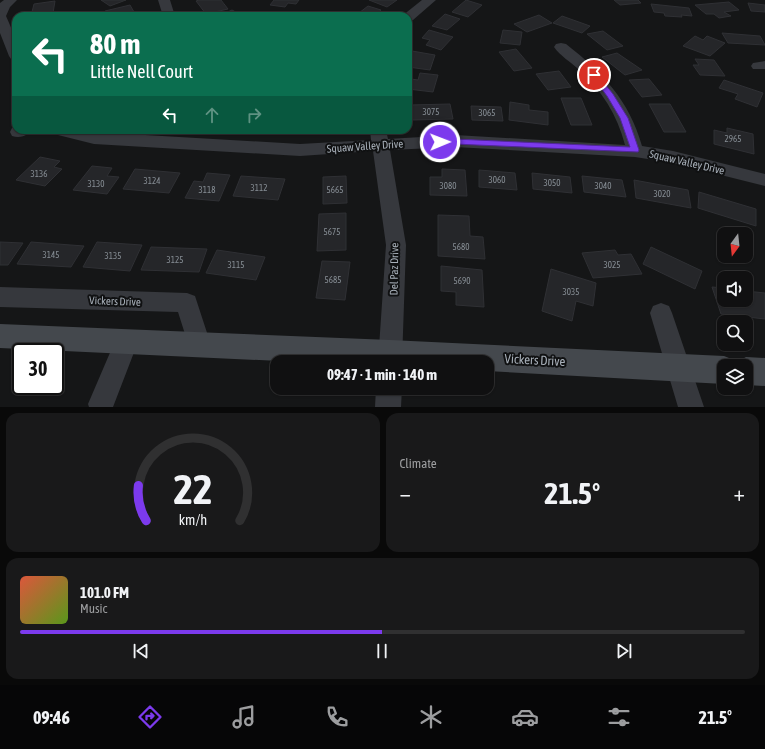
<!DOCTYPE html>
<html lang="en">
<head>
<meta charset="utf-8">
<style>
	body { margin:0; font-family:"Asap Condensed",sans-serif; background:#19191a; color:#f1f3f6; height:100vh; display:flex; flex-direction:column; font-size:15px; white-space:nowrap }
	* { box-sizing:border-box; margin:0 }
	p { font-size:13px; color:#9c9d9f }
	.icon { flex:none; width:22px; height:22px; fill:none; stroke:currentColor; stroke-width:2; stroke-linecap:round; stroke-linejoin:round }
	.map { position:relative; height:407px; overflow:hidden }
	.sheet { display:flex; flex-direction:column; gap:6px; padding:6px; background:#090909; flex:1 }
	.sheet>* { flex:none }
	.top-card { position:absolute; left:12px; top:12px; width:400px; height:122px; border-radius:12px; box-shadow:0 1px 3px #0004,0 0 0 1px #303031; background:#0b6e4f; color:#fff; overflow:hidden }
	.needle { width:26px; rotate:195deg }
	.fabs { position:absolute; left:717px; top:227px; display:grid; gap:8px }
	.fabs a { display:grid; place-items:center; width:36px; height:36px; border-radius:8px; background:#101011; box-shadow:0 1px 3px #0004,0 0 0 1px #303031; font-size:20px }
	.speed { position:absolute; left:12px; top:343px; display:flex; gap:8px; font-size:20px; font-weight:700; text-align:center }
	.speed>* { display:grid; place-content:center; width:52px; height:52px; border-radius:50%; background:#101011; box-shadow:0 1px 3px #0004,0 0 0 1px #303031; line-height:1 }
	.speed .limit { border:2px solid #111; border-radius:6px; background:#fff; color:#111 }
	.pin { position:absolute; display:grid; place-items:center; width:34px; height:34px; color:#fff; margin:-17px; border:2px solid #fff; border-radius:50%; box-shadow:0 1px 4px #0007 }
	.me { position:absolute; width:44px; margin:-22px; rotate:89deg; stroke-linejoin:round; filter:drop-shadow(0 0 3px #0008) }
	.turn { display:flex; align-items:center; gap:14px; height:84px; padding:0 12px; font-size:18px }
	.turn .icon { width:52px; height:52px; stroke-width:2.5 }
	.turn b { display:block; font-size:28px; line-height:34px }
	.lanes { display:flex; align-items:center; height:38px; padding:0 12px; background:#0003; justify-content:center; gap:20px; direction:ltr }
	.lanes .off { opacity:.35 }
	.big { font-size:30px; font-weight:700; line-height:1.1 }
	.sheet .widget { flex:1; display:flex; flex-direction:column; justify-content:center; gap:6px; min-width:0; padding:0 14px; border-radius:12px; background:#19191a }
	.sheet .dial { align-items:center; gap:0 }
	.dial svg { height:104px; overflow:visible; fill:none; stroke:#303031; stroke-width:7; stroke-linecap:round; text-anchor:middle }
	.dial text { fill:#f1f3f6; stroke:none }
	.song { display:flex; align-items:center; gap:12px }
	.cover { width:48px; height:48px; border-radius:6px; background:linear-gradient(135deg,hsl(10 70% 55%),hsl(90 70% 35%)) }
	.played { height:4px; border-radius:2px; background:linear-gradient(90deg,#7c3aed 50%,#303031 50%) }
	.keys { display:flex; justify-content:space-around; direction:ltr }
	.heat { display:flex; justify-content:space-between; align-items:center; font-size:22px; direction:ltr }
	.sheet .tiles { flex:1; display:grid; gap:6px; grid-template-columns:1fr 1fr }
	.widget:last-child { grid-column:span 2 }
	.trip { position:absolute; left:270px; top:355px; width:224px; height:40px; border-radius:12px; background:#101011; box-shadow:0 1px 3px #0004,0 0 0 1px #303031; font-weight:700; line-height:40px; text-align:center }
	.tabs { display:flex; height:64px; justify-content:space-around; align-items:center; background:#060607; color:#9c9d9f }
	.tabs .icon { width:28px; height:28px }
	.tabs .on { color:#7c3aed }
	.tabs b { font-size:18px; color:#f1f3f6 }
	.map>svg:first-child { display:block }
</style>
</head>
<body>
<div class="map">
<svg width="765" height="407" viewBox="0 0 765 407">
	<rect width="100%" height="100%" fill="#151617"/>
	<path fill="#252629" stroke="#2f3034" d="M101,0h25l-16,6z
		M199,0h22l7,9 -22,5 -10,-13z
		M274,0h25l-3,4 -8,-1 -3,4 -15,-2z
		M369,0h28l-10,7z
		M466,0l16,5 -14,12 -16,-5z
		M614,0h24l3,3 -21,2z
		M55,1l-2,12 -22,3 3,-12z
		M729,2l10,8 -15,2 7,4 -12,2 -5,-4h-8l-11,-9z
		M748,3l17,2v7l-14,-1z
		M651,4l38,4 3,8 -11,-1 1,2 -17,-1 -1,-3 -10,-1z
		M130,5l4,7 -9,2 1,2h-19l-2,-5z
		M368,6l13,4 -7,6h-19z
		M232,10l11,6h-24z
		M445,14l15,5 -13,11 -15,-4z
		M539,15l13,8 -25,9 -13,-8z
		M562,16l28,10 -8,7 -29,-10z
		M429,30l24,7 -12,13 -15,-5 4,-5 -8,-2z
		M503,30l19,2 -2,13 -20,-2z
		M603,31l20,15 -16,4 -20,-16z
		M722,33l38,3 5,9 -37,-2z
		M695,36l8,4 4,-4 18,7 -15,13 -27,-10z
		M516,49l16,19 -18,3 -15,-19z
		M412,51l23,4 -5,15 -22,-3v-7z
		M617,53l25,17 -17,5 -23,-18z
		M695,59l19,1 11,16 -25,-1 -7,-10h6z
		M559,71l12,16 -23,3 -12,-16z
		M420,73l18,2 -5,17 -25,-3 3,-10 7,1z
		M649,79l13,16 -20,2 -13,-17z
		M724,80l39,13 -6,14 -22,-8 3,-5 -19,-6z
		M561,98h20l11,27h-21z
		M510,102l19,3v5l19,2v13l-39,-5z
		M450,104l3,15 -41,1 -2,-15z
		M649,104h21l16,28h-22z
		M471,106l30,1 2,14 -31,-1z
		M727,128l26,6 1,20 -40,-10v-14l13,3z
		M40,157l20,4 -6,6 8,2 -17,17 -29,-6z
		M92,166l20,2 -5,8 12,1 -12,17 -34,-4z
		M135,169l45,4 -11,20 -46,-4z
		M442,169l23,1 2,26 -37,-1v-18h12z
		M479,170l36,3 2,17 -38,-3z
		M207,173l23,2 -11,26 -34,-3 9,-17 9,1z
		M532,173l38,4 2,16 -39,-4z
		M241,176l44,3 -7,21 -45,-4z
		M346,176l1,27 -24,1v-27z
		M582,176l40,4 4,17 -42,-5z
		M634,180l54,10 3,18 -55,-10z
		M699,192l57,17v17l-58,-18z
		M346,213v37l-29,1 2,-37z
		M438,215l31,1 1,20 13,1 2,22 -47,-3z
		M0,242l23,1 -15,22h-8z
		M31,242l53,4 -13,21 -54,-3z
		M97,242l45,3 -12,26 -47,-4z
		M151,247l56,2 -8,23 -58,-2z
		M651,247l51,24 -7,18 -52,-25z
		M217,250l48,7 -9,23 -50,-7z
		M615,250l3,5 13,-1 11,20 -49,4 -11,-25z
		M322,261l28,1 -5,38 -29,-2z
		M441,266l41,4 2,37 -28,-2v-13l-15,-1z
		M551,269l45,14 -3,23 -17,-5 -4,20 -30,-10z
		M712,287l12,1v12h22v-9l19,2v26l-44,-5z"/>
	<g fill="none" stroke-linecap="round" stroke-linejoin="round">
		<path fill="#36383d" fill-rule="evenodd" d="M4,0h13l-7,7 -4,9 10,23v21l-5,-1 -2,-3 -9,-23v-30z
			M158,0h12l5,16h-12z
			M422,0h14l-23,20 -5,1v-5h-6z
			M561,43l5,1c37,29 63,56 76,102l31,5 92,23v12l-92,-23 -38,-6 -180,-10 -65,3 16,95 -4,117h-24l8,-117 -13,-94 -73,5 -206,-12 -40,-10 -2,-4h28l14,2 206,12 71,-4 -1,-10h16l2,9 67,-4 170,10c-8,-31 -23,-54 -46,-75 -8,-8 -19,-14 -25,-23l2,-3z
			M765,61v8h-12l-2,-3 2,-3z
			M16,127v3h15c-4,7 -12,8 -19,6l-2,-4 2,-4z
			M0,287l187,6 8,3 16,49 -4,8 -8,3 -8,-3 -13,-41 -178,-5z
			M661,303l8,3 3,7 32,94h-26l-28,-94 3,-7z
			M126,331l8,3 4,8 -25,65h-24l-1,-3 30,-70z
			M376,388h26l-1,19h-26z"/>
		<path fill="#44484d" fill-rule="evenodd" d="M0,324l390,16 334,16 10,4 1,3 11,-6 19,1v28l-19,-1v-19h-22v18l-237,-13v-9h-186l-301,-14z"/>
	</g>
	<path fill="#7c3aed" stroke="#51269a" d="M594,73l3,1 16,20 15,24 11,32 -1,2 -184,-8 -14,1 -4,-3 4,-3h14l176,8 -10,-29 -13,-22 -16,-21z"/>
	<g text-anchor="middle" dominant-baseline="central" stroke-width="4" stroke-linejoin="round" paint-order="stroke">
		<g font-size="9" fill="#868d94">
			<text x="431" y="112">3075</text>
			<text x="487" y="113">3065</text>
			<text x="733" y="139">2965</text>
			<text x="39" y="174">3136</text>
			<text x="497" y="180">3060</text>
			<text x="152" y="181">3124</text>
			<text x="552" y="183">3050</text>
			<text x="96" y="184">3130</text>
			<text x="448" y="186">3080</text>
			<text x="603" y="186">3040</text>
			<text x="259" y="188">3112</text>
			<text x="207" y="190">3118</text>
			<text x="335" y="190">5665</text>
			<text x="662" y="194">3020</text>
			<text x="332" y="232">5675</text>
			<text x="461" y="247">5680</text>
			<text x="51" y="255">3145</text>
			<text x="113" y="256">3135</text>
			<text x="175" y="260">3125</text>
			<text x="236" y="265">3115</text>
			<text x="612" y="265">3025</text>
			<text x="333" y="280">5685</text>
			<text x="462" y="281">5690</text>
			<text x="571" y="292">3035</text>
		</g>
		<g font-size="11" fill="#a7afb8" stroke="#101112">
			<text transform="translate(365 146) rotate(-4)">Squaw Valley Drive</text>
			<text transform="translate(687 162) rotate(13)">Squaw Valley Drive</text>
			<text transform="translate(394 269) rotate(-89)">Del Paz Drive</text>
			<text transform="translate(115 301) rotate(2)">Vickers Drive</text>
		</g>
		<g font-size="13" fill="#a7afb8" stroke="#101112">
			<text transform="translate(535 360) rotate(3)">Vickers Drive</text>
		</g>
	</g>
</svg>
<div class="fabs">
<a><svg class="needle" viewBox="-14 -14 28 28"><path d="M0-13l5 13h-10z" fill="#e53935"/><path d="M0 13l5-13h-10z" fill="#9c9d9f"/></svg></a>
<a><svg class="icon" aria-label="sound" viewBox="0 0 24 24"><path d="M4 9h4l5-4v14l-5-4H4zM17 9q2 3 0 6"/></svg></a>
<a><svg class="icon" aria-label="search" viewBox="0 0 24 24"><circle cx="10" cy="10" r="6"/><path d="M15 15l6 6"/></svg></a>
<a><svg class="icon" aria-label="layers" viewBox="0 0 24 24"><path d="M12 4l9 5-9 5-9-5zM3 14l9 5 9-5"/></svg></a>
</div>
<div class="speed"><div class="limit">30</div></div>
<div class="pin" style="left:594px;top:75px;background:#d93025"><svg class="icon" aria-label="arrive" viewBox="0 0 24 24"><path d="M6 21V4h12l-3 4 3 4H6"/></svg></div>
<svg class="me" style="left:440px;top:142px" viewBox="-20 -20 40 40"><circle r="17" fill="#7c3aed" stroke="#fff" stroke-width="3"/><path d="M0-11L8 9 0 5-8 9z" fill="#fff"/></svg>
<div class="trip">09:47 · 1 min · 140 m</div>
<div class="top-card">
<div class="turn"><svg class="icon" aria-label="left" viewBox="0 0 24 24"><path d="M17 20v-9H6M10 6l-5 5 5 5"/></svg><div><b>80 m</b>Little Nell Court</div></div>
<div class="lanes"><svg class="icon" aria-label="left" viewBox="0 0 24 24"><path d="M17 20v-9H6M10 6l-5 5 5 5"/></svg><svg class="icon off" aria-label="ahead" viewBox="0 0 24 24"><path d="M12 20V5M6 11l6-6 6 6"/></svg><svg class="icon off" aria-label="right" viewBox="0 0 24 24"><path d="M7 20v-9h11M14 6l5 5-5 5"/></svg></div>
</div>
</div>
<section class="sheet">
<div class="tiles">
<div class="widget dial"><svg viewBox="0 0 100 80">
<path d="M14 69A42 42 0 1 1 86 69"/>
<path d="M14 69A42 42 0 0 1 8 42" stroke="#7c3aed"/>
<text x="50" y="56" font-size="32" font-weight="700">22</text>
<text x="50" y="72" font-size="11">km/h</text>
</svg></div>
<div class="widget"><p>Climate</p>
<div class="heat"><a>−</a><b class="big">21.5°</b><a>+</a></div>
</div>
<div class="widget">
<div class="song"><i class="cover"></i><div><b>101.0 FM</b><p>Music</p></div></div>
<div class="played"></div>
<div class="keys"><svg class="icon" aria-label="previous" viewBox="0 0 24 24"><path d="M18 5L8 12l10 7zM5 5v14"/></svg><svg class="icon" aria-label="pause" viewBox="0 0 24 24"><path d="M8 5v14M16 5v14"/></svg><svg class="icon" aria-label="next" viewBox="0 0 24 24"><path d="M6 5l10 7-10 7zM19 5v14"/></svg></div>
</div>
</div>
</section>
<nav class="tabs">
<b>09:46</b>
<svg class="icon on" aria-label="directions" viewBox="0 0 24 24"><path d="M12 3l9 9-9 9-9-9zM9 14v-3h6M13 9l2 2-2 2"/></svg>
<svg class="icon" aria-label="music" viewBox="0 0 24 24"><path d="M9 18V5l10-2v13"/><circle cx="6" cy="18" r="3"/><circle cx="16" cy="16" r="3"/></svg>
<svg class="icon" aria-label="phone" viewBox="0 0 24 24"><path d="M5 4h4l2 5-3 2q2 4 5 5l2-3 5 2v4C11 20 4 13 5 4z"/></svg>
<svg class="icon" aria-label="climate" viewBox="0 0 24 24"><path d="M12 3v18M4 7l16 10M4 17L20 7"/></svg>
<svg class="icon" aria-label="car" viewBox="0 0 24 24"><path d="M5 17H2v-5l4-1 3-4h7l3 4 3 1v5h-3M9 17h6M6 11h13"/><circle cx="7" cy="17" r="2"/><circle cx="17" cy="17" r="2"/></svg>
<svg class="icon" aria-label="filters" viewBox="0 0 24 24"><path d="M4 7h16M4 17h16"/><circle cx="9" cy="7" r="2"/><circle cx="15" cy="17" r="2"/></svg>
<b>21.5°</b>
</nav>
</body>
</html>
